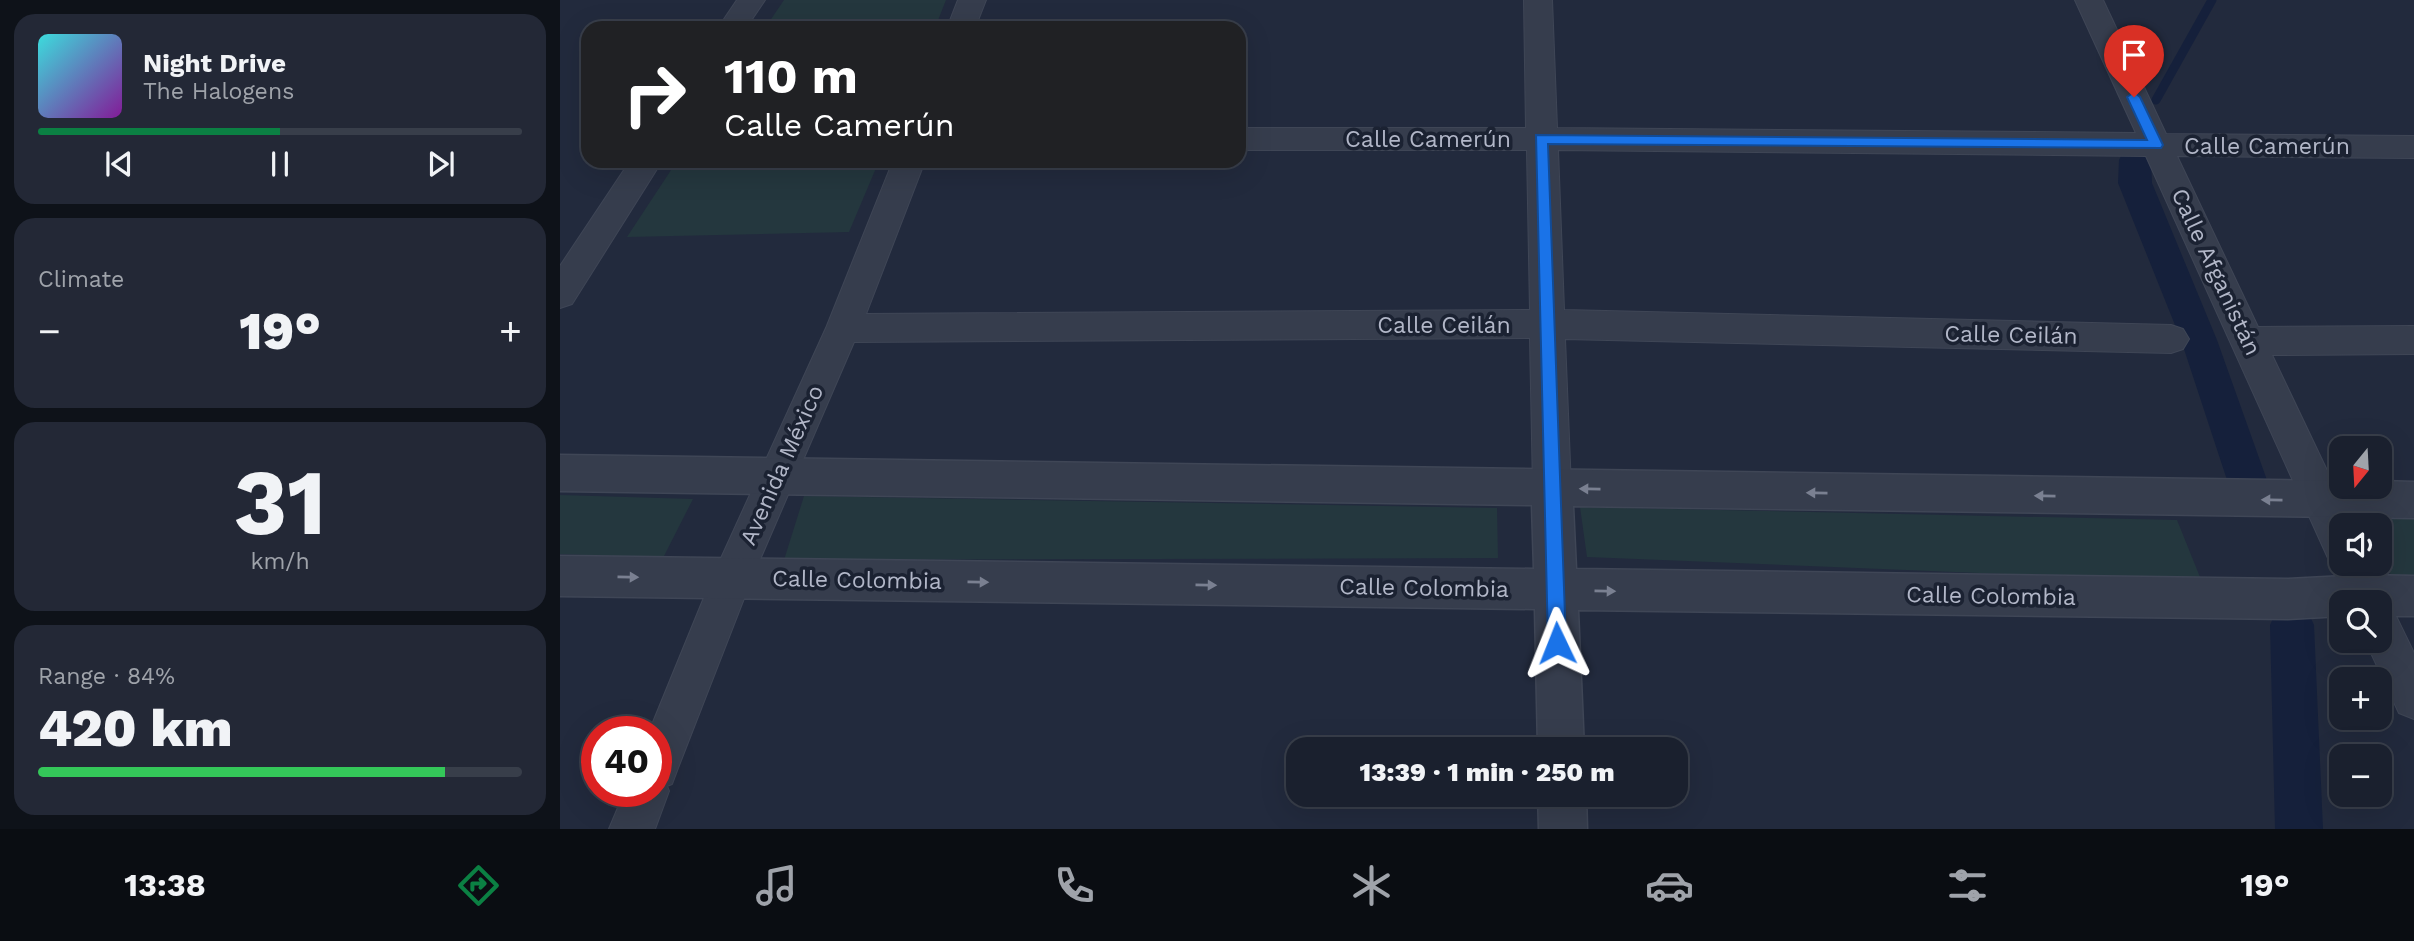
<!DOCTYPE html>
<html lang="en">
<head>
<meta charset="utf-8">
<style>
	body { margin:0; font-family:"Work Sans",sans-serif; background:#232836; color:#f1f3f6; height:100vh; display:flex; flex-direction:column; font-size:26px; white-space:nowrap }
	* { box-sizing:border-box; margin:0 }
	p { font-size:23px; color:#9fa3aa }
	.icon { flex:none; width:38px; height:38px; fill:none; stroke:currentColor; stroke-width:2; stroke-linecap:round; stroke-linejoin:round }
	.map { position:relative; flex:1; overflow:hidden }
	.side { display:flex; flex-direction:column; gap:14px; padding:14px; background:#0e1219; width:560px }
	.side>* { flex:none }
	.top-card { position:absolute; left:21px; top:21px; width:665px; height:147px; border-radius:21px; box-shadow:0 7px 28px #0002,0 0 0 2px #383e4a; background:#202124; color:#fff; overflow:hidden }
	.needle { width:46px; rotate:198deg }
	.tools { position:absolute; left:1769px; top:436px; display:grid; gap:14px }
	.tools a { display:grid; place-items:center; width:63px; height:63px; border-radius:14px; background:#1a202e; box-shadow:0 7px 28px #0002,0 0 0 2px #383e4a; font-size:35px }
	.speed { position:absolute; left:21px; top:716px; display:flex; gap:14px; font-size:35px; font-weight:700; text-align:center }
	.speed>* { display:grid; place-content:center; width:91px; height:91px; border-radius:50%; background:#1a202e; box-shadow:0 7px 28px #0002,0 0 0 2px #383e4a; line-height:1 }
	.speed .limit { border:10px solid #d22; background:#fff; color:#111 }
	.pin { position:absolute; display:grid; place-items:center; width:60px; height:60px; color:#fff; margin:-72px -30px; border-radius:50% 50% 50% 0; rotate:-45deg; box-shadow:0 0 7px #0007 }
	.pin .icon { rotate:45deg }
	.me { position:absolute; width:77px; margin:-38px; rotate:358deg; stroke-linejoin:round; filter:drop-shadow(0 0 5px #0008) }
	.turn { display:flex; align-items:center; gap:24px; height:147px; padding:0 28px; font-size:32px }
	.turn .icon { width:91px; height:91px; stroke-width:2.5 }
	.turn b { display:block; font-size:49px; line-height:60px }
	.big { font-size:52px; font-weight:800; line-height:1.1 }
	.side .tile { flex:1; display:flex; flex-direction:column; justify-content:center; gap:10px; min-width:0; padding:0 24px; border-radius:21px; background:#232836 }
	.side .dial { align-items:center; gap:0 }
	.dial b { font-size:91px; line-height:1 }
	.song { display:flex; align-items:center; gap:21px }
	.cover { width:84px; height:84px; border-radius:10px; background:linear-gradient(135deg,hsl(180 70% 55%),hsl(290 70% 35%)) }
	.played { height:7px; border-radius:4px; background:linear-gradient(90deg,#0b8043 50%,#383e4a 50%) }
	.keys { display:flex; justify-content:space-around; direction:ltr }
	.heat { display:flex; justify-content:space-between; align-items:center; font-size:38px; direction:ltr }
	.charge { height:10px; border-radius:5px; background:linear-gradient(90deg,#34c759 84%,#383e4a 0) }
	.trip { position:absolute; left:726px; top:737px; width:402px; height:70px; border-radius:21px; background:#1a202e; box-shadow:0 7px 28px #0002,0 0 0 2px #383e4a; font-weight:800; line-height:70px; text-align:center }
	.tabs { display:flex; height:112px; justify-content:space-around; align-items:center; background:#0a0d12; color:#9fa3aa }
	.tabs .icon { width:49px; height:49px }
	.tabs .on { color:#0b8043 }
	.tabs b { font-size:32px; color:#f1f3f6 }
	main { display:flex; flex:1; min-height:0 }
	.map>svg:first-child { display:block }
</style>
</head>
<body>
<main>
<section class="side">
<div class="tile">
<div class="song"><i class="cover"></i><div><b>Night Drive</b><p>The Halogens</p></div></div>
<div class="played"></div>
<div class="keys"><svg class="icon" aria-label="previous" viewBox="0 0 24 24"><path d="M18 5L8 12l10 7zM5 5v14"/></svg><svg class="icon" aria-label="pause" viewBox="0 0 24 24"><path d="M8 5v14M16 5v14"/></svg><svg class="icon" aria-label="next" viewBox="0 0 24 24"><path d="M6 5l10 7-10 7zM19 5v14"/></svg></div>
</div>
<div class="tile"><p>Climate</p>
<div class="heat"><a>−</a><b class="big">19°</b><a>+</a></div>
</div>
<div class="tile dial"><b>31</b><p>km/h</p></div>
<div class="tile"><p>Range · 84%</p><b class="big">420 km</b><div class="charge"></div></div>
</section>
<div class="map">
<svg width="1854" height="829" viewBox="0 0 1854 829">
	<rect width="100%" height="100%" fill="#222a3d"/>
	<path fill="#24373e" d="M224,0h162l-11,28h-170z
		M117,161h202l-30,71 -222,5z
		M0,495l133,4 -30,59 -103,-4z
		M244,496l693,12 1,50 -714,2z
		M1020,507l597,13 25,62 -615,-25z
		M1816,516h38v65c-36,0 -34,-30 -34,-56h-14z"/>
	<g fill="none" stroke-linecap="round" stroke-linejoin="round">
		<path stroke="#15203b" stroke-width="9" d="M1596,100l56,-100"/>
		<path fill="#15203b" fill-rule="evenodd" d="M1575,148l12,4 4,8 1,23 65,157 51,143 -6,13 -14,5 -14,-5 -6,-13 -47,-143 -63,-157 1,-23 4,-8z
			M1732,604l15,6 7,15 9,204h-48l-5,-204 7,-15z"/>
		<defs>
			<path id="minor" d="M177,0h28l-19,28h-28z
				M398,0h28l-11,28h-28z
				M964,0h28l5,128 579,5 -61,-133h28l63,134 248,2v22l-237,-2 81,171 156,-1v28l-142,1 81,170h-11v39h28l18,38 -3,8 10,4 19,39v66l-15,-6 -34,-73h15v-38h-33l-17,-38 2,-5 -4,-1 -182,-402 -588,-6 6,160 607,15 12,4 6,10 -6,10 -12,4 -606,-14 6,149 -5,12 -14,5 -14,-5 -5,-12 -3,-150 -676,4 -102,236 -74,190 -6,16 -5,2 2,5 -14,38h-46l16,-38h31v-59h-7l63,-154 114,-250 67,-167h32l-59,153 664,-4 -3,-160h-288v-22h287z
				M70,161h32l-90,143 -12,4v-42z"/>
			<path id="tertiary" d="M0,455l1782,26v5h38v-5l34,1v36l-841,-12 3,63 712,10 76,-4 50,1v40h-34v-14h-38v14l-54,3 -710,-9 6,139h-46l-3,-140 -975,-13v-40l974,13 -2,-64 -972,-14z
				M978,794h48l1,35h-48z"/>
		</defs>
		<use href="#minor" stroke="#3f4656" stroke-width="2"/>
		<use href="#tertiary" stroke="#3f4656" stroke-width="3"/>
		<use href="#minor" fill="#363d4d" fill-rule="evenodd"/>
		<use href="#tertiary" fill="#363d4d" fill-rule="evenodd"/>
	</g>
	<defs><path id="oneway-solid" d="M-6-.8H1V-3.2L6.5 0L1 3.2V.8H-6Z" transform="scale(1.75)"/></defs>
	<g fill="#7a8091">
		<use href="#oneway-solid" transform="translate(1030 489) rotate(-179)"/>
		<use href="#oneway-solid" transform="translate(1257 493) rotate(-179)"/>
		<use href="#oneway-solid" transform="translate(1485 496) rotate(-179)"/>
		<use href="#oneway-solid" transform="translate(1712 500) rotate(-179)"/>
		<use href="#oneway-solid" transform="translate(68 577) rotate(1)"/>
		<use href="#oneway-solid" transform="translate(418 582) rotate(1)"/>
		<use href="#oneway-solid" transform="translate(646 585) rotate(1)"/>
		<use href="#oneway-solid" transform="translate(1045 591) rotate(1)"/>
	</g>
	<path fill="#1a73e8" stroke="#114b97" stroke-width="2" d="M1574,92l6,5 23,48 -2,3 -613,-4 18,499 -2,6 -7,3 -6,-3 -3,-6 -12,-508 611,5 -20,-43z"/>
	<g text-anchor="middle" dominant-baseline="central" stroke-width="7" stroke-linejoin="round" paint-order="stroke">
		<g font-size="23" fill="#b2b7c8" stroke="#1b2232">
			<text x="868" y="139">Calle Camerún</text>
			<text x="1707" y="146">Calle Camerún</text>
			<text transform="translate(1656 272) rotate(65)">Calle Afganistán</text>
			<text x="884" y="325">Calle Ceilán</text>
			<text transform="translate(1451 335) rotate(1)">Calle Ceilán</text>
			<text transform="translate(222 465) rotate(-66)">Avenida México</text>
			<text transform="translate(297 580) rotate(1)">Calle Colombia</text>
			<text transform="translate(864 588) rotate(1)">Calle Colombia</text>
			<text transform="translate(1431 596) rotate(1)">Calle Colombia</text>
		</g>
	</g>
</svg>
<div class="tools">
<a><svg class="needle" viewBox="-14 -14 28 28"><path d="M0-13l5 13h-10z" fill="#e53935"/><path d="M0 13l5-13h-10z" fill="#9fa3aa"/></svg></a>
<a><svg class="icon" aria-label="sound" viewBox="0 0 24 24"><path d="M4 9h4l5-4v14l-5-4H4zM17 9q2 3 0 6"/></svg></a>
<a><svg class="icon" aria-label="search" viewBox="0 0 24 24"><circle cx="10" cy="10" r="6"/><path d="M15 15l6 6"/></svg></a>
<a>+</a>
<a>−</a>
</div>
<div class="speed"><div class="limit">40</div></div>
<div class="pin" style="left:1574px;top:97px;background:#d93025"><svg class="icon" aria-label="arrive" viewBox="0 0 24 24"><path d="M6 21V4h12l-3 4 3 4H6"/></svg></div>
<svg class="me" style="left:997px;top:643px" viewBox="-20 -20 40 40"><path d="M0-17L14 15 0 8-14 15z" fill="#1a73e8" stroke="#fff" stroke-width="4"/></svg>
<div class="trip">13:39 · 1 min · 250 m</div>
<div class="top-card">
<div class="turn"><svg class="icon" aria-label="right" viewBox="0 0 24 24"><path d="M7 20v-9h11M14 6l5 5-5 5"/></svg><div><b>110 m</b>Calle Camerún</div></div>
</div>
</div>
</main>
<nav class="tabs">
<b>13:38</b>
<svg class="icon on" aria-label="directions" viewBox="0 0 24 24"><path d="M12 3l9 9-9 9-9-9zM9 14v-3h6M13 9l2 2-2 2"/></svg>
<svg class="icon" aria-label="music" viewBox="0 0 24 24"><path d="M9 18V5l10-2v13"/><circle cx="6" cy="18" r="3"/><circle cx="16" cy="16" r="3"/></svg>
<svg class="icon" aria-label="phone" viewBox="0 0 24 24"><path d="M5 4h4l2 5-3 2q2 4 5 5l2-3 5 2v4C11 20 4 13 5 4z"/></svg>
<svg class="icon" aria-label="climate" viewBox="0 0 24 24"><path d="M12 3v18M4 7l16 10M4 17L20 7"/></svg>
<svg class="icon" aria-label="car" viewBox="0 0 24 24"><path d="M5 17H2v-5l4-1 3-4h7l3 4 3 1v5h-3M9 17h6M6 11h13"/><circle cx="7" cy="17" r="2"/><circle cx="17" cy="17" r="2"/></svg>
<svg class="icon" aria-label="filters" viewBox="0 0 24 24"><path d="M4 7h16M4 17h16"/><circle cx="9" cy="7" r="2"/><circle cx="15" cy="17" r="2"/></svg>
<b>19°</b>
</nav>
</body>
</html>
